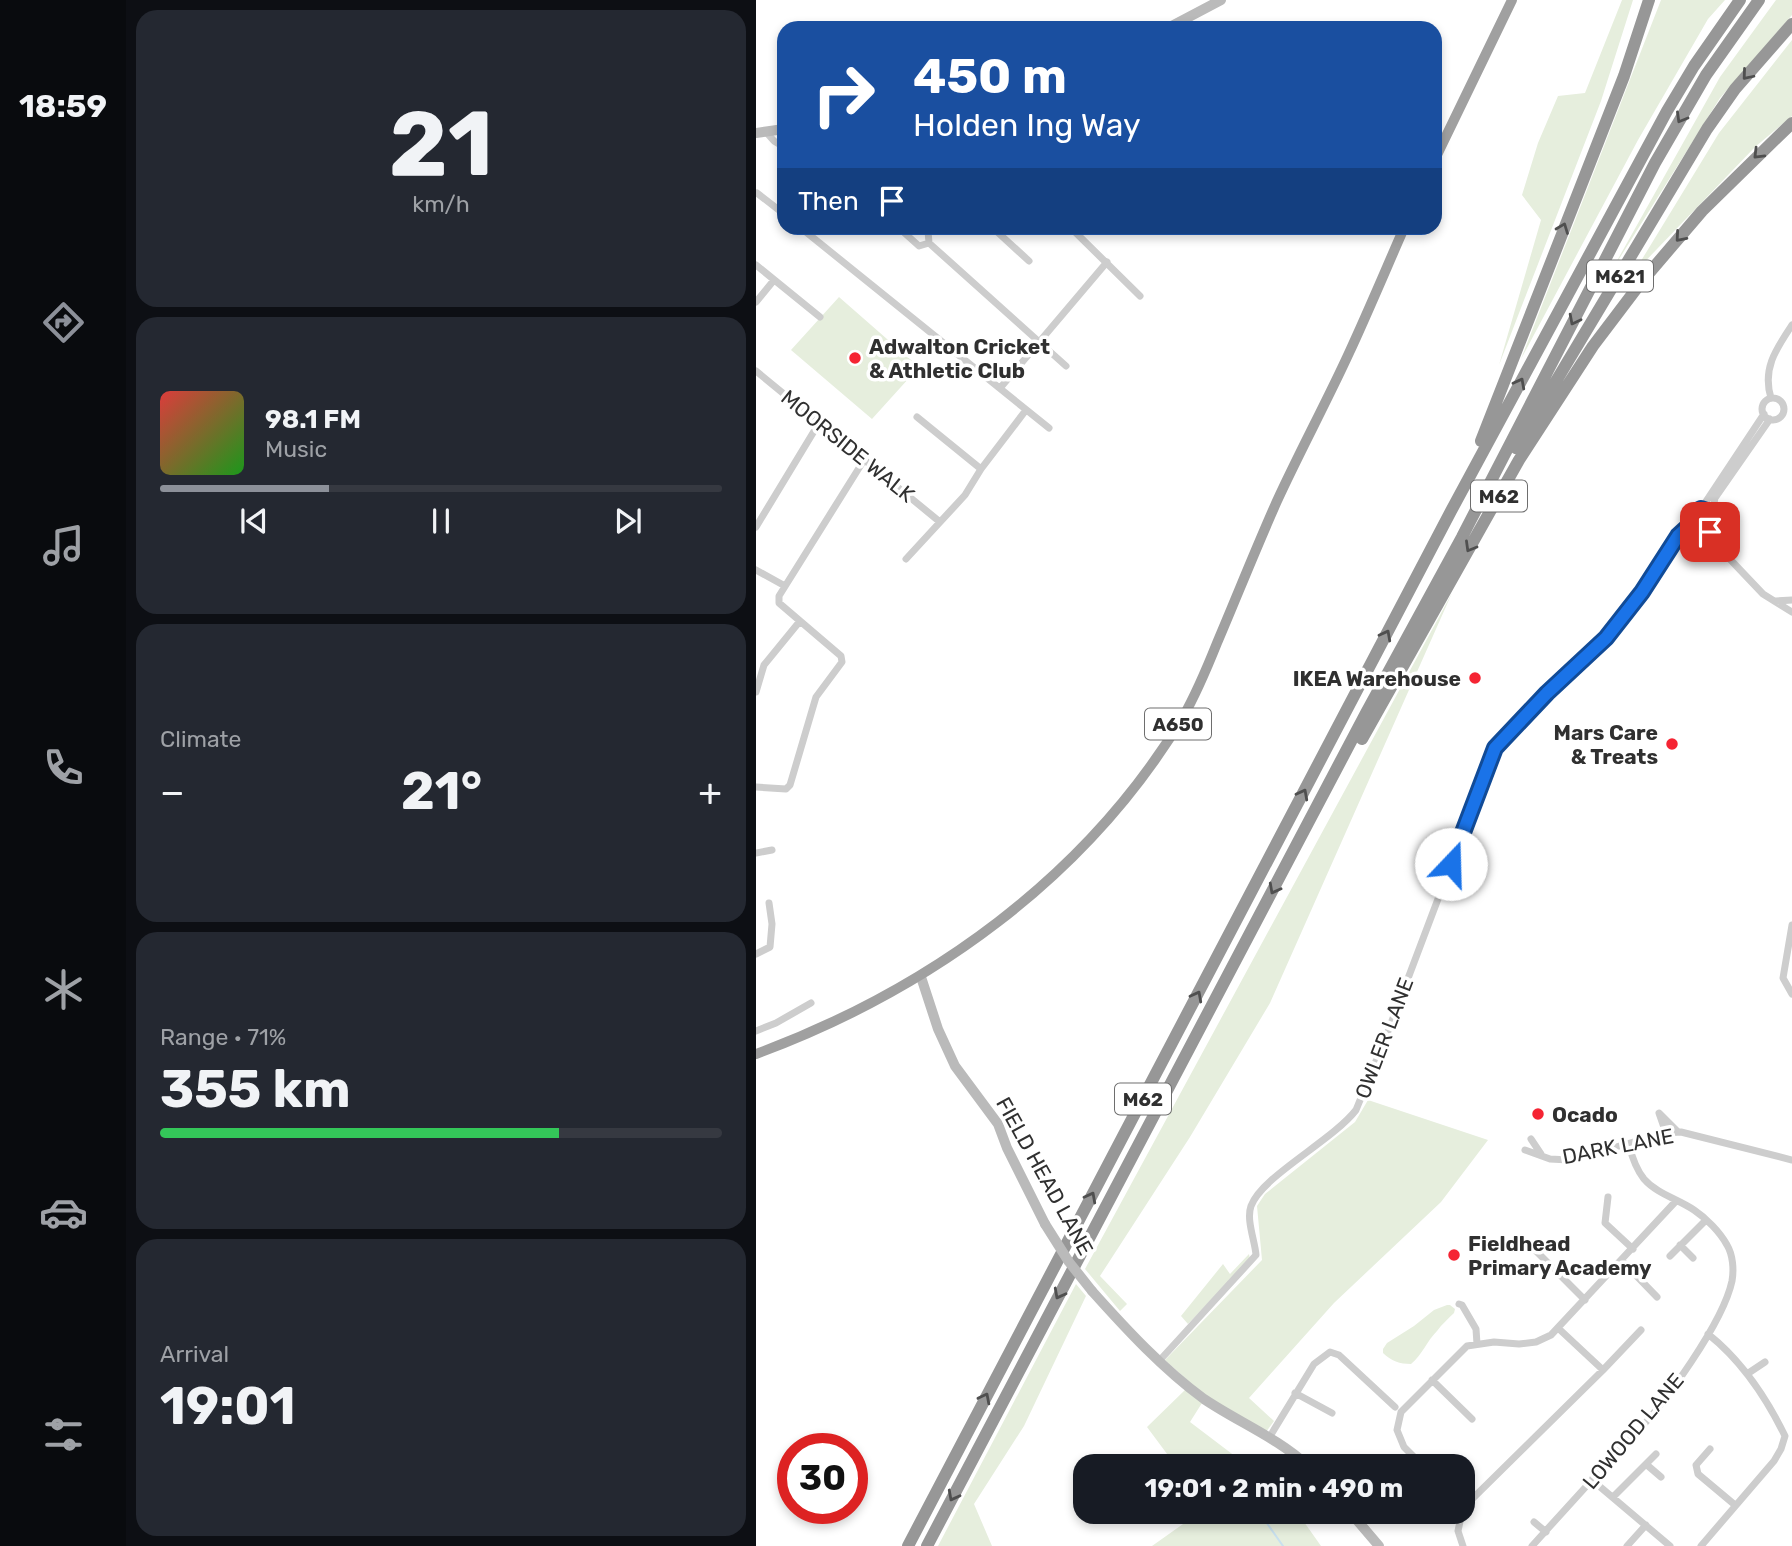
<!DOCTYPE html>
<html lang="en">
<head>
<meta charset="utf-8">
<style>
	body { margin:0; font-family:Rubik,sans-serif; background:#242831; color:#f1f3f6; height:100vh; display:flex; flex-direction:column; font-size:26px; white-space:nowrap }
	* { box-sizing:border-box; margin:0 }
	p { font-size:23px; color:#9ea1a6 }
	.icon { flex:none; width:38px; height:38px; fill:none; stroke:currentColor; stroke-width:2; stroke-linecap:round; stroke-linejoin:round }
	.map { position:relative; flex:1; overflow:hidden }
	.details { display:flex; flex-direction:column; gap:10px; padding:10px; background:#0d0f14; width:630px }
	.details>* { flex:none }
	.top-card { position:absolute; left:21px; top:21px; width:665px; height:214px; border-radius:21px; box-shadow:0 4px 10px #0003; background:#1a4fa0; color:#fff; overflow:hidden }
	.speed { position:absolute; left:21px; top:1433px; display:flex; gap:14px; font-size:35px; font-weight:700; text-align:center }
	.speed>* { display:grid; place-content:center; width:91px; height:91px; border-radius:50%; background:#171b24; box-shadow:0 4px 10px #0003; line-height:1 }
	.speed .limit { border:10px solid #d22; background:#fff; color:#111 }
	.pin { position:absolute; display:grid; place-items:center; width:60px; height:60px; color:#fff; margin:-30px; border-radius:14px; box-shadow:0 4px 10px #0006 }
	.me { position:absolute; width:77px; margin:-38px; rotate:21deg; stroke-linejoin:round; filter:drop-shadow(0 0 5px #0008) }
	.turn { display:flex; align-items:center; gap:24px; height:147px; padding:0 21px; font-size:32px }
	.turn .icon { width:91px; height:91px; stroke-width:2.5 }
	.turn b { display:block; font-size:49px; line-height:60px }
	.then { display:flex; align-items:center; height:66px; padding:0 21px; background:#0003; gap:14px; font-size:26px }
	.big { font-size:52px; font-weight:700; line-height:1.1 }
	.details .tile { flex:1; display:flex; flex-direction:column; justify-content:center; gap:10px; min-width:0; padding:0 24px; border-radius:21px; background:#242831 }
	.details .dial { align-items:center; gap:0 }
	.dial b { font-size:91px; line-height:1 }
	.song { display:flex; align-items:center; gap:21px }
	.cover { width:84px; height:84px; border-radius:10px; background:linear-gradient(135deg,hsl(0 70% 55%),hsl(120 70% 35%)) }
	.played { height:7px; border-radius:4px; background:linear-gradient(90deg,#8c9099 30%,#363941 30%) }
	.keys { display:flex; justify-content:space-around; direction:ltr }
	.heat { display:flex; justify-content:space-between; align-items:center; font-size:38px; direction:ltr }
	.charge { height:10px; border-radius:5px; background:linear-gradient(90deg,#34c759 71%,#363941 0) }
	.trip { position:absolute; left:317px; top:1454px; width:402px; height:70px; border-radius:21px; background:#171b24; box-shadow:0 4px 10px #0003; font-weight:700; line-height:70px; text-align:center }
	main { display:flex; flex:1; min-height:0 }
	.tab-bar { display:flex; flex-direction:column; width:126px; justify-content:space-around; align-items:center; background:#090b0e; color:#9ea1a6 }
	.tab-bar .icon { width:49px; height:49px }
	.tab-bar .on { color:#8c9099 }
	.tab-bar b { font-size:32px; color:#f1f3f6 }
	.map>svg:first-child { display:block }
</style>
</head>
<body>
<main>
<nav class="tab-bar">
<b>18:59</b>
<svg class="icon on" aria-label="directions" viewBox="0 0 24 24"><path d="M12 3l9 9-9 9-9-9zM9 14v-3h6M13 9l2 2-2 2"/></svg>
<svg class="icon" aria-label="music" viewBox="0 0 24 24"><path d="M9 18V5l10-2v13"/><circle cx="6" cy="18" r="3"/><circle cx="16" cy="16" r="3"/></svg>
<svg class="icon" aria-label="phone" viewBox="0 0 24 24"><path d="M5 4h4l2 5-3 2q2 4 5 5l2-3 5 2v4C11 20 4 13 5 4z"/></svg>
<svg class="icon" aria-label="climate" viewBox="0 0 24 24"><path d="M12 3v18M4 7l16 10M4 17L20 7"/></svg>
<svg class="icon" aria-label="car" viewBox="0 0 24 24"><path d="M5 17H2v-5l4-1 3-4h7l3 4 3 1v5h-3M9 17h6M6 11h13"/><circle cx="7" cy="17" r="2"/><circle cx="17" cy="17" r="2"/></svg>
<svg class="icon" aria-label="filters" viewBox="0 0 24 24"><path d="M4 7h16M4 17h16"/><circle cx="9" cy="7" r="2"/><circle cx="15" cy="17" r="2"/></svg>
</nav>
<section class="details">
<div class="tile dial"><b>21</b><p>km/h</p></div>
<div class="tile">
<div class="song"><i class="cover"></i><div><b>98.1 FM</b><p>Music</p></div></div>
<div class="played"></div>
<div class="keys"><svg class="icon" aria-label="previous" viewBox="0 0 24 24"><path d="M18 5L8 12l10 7zM5 5v14"/></svg><svg class="icon" aria-label="pause" viewBox="0 0 24 24"><path d="M8 5v14M16 5v14"/></svg><svg class="icon" aria-label="next" viewBox="0 0 24 24"><path d="M6 5l10 7-10 7zM19 5v14"/></svg></div>
</div>
<div class="tile"><p>Climate</p>
<div class="heat"><a>−</a><b class="big">21°</b><a>+</a></div>
</div>
<div class="tile"><p>Range · 71%</p><b class="big">355 km</b><div class="charge"></div></div>
<div class="tile"><p>Arrival</p><b class="big">19:01</b></div>
</section>
<div class="map">
<svg width="1036" height="1546" viewBox="0 0 1036 1546">
	<rect width="100%" height="100%" fill="#fff"/>
	<path fill="#e6eedd" d="M866,0h11l-32,101 -102,264 42,-145 -19,-25 16,-52 20,-47 27,-3z
		M905,0h64l-17,19 -70,121 -117,219z
		M1020,0h16v15l-72,83 -111,177 111,-198z
		M1036,40v76l-37,31 -122,127 86,-141z
		M83,297l80,70 -47,52 -81,-69z
		M696,593l-182,410 -80,134 -90,139 27,28 -7,7 -35,-42z
		M612,1100l120,40 -47,62 -107,101 -85,95 25,23 -8,11 -62,-37 -39,-35 97,-100 -5,-54 8,-12 90,-72z
		M493,1254l1,5 -62,65 -7,-8 42,-52 7,10z
		M320,1284l10,12 -62,130 -50,78 18,42h-54z
		M691,1305h3l5,4 -1,4c-6,6 -12,11 -17,18 -10,10 -15,24 -26,33 -11,0 -20,-3 -28,-11v-4l4,-6 27,-17 20,-16z
		M430,1389l16,14 -12,19 58,44h-72l-29,-39z
		M444,1512h97l24,34h-169z"/>
	<g fill="none" stroke-linecap="round" stroke-linejoin="round">
		<path stroke="#c8e0ef" stroke-width="2" d="M503,1512l24,34"/>
		<path stroke="#cdcdcd" stroke-width="7" d="M10,132l8,9 10,6
			M1,193l27,21
			M45,228l248,200
			M143,228l20,18 10,-3
			M168,228l4,3 1,12 137,123
			M237,228l36,33
			M315,228l69,68
			M0,265l64,52
			M0,302l18,-22
			M0,371l184,151
			M245,387l106,-125
			M1015,398c-9,-29 5,-49 21,-73
			M1006 409a11 11 0 1 1 22 0a11 11 0 1 1-22 0Z
			M161,417l64,52
			M945,509l63,-95
			M934 522a13 13 0 1 1 26 0a13 13 0 1 1-26 0Z
			M956,513l3,-15 55,-79
			M0,527l63,-104
			M950,534l57,60 29,18
			M150,559l59,-64 16,-26 45,-59
			M0,570l29,16
			M1020,601l16,-1
			M0,692l8,-27 36,-44
			M0,787l30,2 4,-4 26,-88 26,-35 -1,-6 -62,-53v-7l85,-136
			M0,853l16,-3
			M1036,925l-9,53 9,16
			M0,954l14,-7 2,-23 -3,-21
			M0,1031l20,-8 35,-20
			M910,1133l-7,-20 19,19
			M775,1139l10,15
			M769,1150l25,9 19,1 97,-27 15,-1 111,28
			M852,1197l-3,26 28,26
			M924,1245l13,13
			M779,1250l50,50
			M914,1256l36,-36
			M866,1261l35,36
			M703,1304l3,1 14,24 1,15
			M404,1360l96,-105c-1,-14 -10,-35 -5,-49 11,-30 81,-65 105,-96l31,-76 108,-286 67,-70 44,-40 36,-46 36,-56 12,-11
			M847,1370l38,-40
			M991,1374l18,-12
			M676,1380l40,39
			M539,1393l37,20
			M513,1438l45,-74 16,-12 9,3 56,52
			M954,1449l-14,16 2,9 37,31
			M891,1465l14,12
			M667,1466l-19,-19 -7,-17 4,-18 66,-66 27,-4 25,2 17,-2 15,-7 125,-134
			M836,1480l78,66
			M857,1497l43,-43
			M707,1508l140,-138 -45,-42
			M706,1512l-4,19 5,15
			M778,1522l12,10
			M776,1546l60,-66c9,-22 27,-29 43,-46 30,-31 88,-111 97,-153 2,-11 1,-26 -5,-36 -7,-13 -21,-27 -33,-35 -16,-11 -37,-16 -50,-31 -8,-10 -12,-22 -15,-34
			M871,1546l19,-21
			M945,1546l73,-85 7,-12 4,-13c-19,-39 -43,-75 -77,-102"/>
		<path stroke="#bababa" stroke-width="10" d="M412,28l53,-28
			M0,133l28,-4
			M165,977l17,52 17,37 43,58 9,24 38,76
			M336,1291c34,38 71,78 112,108 34,23 74,39 104,67
			M594,1512l29,34"/>
		<path stroke="#a0a0a0" stroke-width="10" d="M679,159l77,-159
			M0,1054c173,-64 330,-176 427,-337 13,-23 24,-49 34,-74 20,-47 39,-95 60,-142 23,-50 49,-98 72,-148 19,-41 37,-84 55,-125"/>
		<path stroke="#979797" stroke-width="12" d="M725,441l143,-365 25,-76
			M760,448l191,-319 28,-40 57,-65
			M606,739l157,-279 74,-114 50,-66 59,-69 90,-88
			M152,1546l543,-1035 216,-400 27,-45 46,-66
			M171,1546l439,-833 96,-176 193,-374 51,-88 53,-75"/>
		<path stroke="#bababa" stroke-width="10" d="M289,1224l24,38 23,29"/>
	</g>
	<defs><path id="oneway-chevron" d="M-2-3.5L2.5 0L-2 3.5" fill="none" stroke-width="1.6" stroke-linecap="round" stroke-linejoin="round" transform="scale(1.75)"/></defs>
	<g stroke="#4f4f4f">
		<use href="#oneway-chevron" transform="translate(991 75) rotate(130)"/>
		<use href="#oneway-chevron" transform="translate(925 118) rotate(120)"/>
		<use href="#oneway-chevron" transform="translate(1002 154) rotate(135)"/>
		<use href="#oneway-chevron" transform="translate(807 228) rotate(-69)"/>
		<use href="#oneway-chevron" transform="translate(924 237) rotate(131)"/>
		<use href="#oneway-chevron" transform="translate(818 320) rotate(117)"/>
		<use href="#oneway-chevron" transform="translate(764 383) rotate(-62)"/>
		<use href="#oneway-chevron" transform="translate(714 547) rotate(120)"/>
		<use href="#oneway-chevron" transform="translate(630 635) rotate(-62)"/>
		<use href="#oneway-chevron" transform="translate(547 794) rotate(-62)"/>
		<use href="#oneway-chevron" transform="translate(518 889) rotate(118)"/>
		<use href="#oneway-chevron" transform="translate(441 996) rotate(-62)"/>
		<use href="#oneway-chevron" transform="translate(335 1197) rotate(-62)"/>
		<use href="#oneway-chevron" transform="translate(303 1294) rotate(118)"/>
		<use href="#oneway-chevron" transform="translate(229 1398) rotate(-63)"/>
		<use href="#oneway-chevron" transform="translate(197 1496) rotate(118)"/>
	</g>
	<g fill="none" stroke-linecap="round" stroke-linejoin="round">
		<defs>
			<path id="route" d="M695,864l44,-116 52,-55 59,-55 36,-46 36,-56 12,-11 3,-12 8,-4 11,4 3,12 -5,7"/>
		</defs>
		<use href="#route" stroke="#114b97" stroke-width="18"/>
		<use href="#route" stroke="#1a73e8" stroke-width="12"/>
	</g>
	<g fill="#f52433" stroke="#fff" stroke-width="2.5">
		<circle cx="99" cy="358" r="7"/>
		<circle cx="719" cy="678" r="7"/>
		<circle cx="916" cy="744" r="7"/>
		<circle cx="782" cy="1114" r="7"/>
		<circle cx="698" cy="1255" r="7"/>
	</g>
	<g text-anchor="middle" dominant-baseline="central" stroke-width="7" stroke-linejoin="round" paint-order="stroke">
		<g fill="#fff" stroke="#6e6e6e" stroke-width="2">
			<rect x="831" y="260.5" width="66" height="31" rx="5"/>
			<rect x="715" y="480.5" width="56" height="31" rx="5"/>
			<rect x="389" y="708.5" width="66" height="31" rx="5"/>
			<rect x="359" y="1083.5" width="56" height="31" rx="5"/>
		</g>
		<g font-size="19" font-weight="bold" fill="#303030">
			<text x="864" y="276">M621</text>
			<text x="743" y="496">M62</text>
			<text x="422" y="724">A650</text>
			<text x="387" y="1099">M62</text>
		</g>
		<g font-size="21" font-weight="bold" fill="#303030" stroke="#fff" text-anchor="start">
			<text x="113" y="346">Adwalton Cricket<tspan x="113" dy="24">&amp; Athletic Club</tspan></text>
			<text x="705" y="678" text-anchor="end">IKEA Warehouse</text>
			<text x="902" y="732" text-anchor="end">Mars Care<tspan x="902" dy="24">&amp; Treats</tspan></text>
			<text x="796" y="1114">Ocado</text>
			<text x="712" y="1243">Fieldhead<tspan x="712" dy="24">Primary Academy</tspan></text>
		</g>
		<g font-size="21" fill="#303030" stroke="#fff">
			<text transform="translate(92 446) rotate(39)">MOORSIDE WALK</text>
			<text transform="translate(628 1038) rotate(-69)">OWLER LANE</text>
			<text transform="translate(862 1146) rotate(-11)">DARK LANE</text>
			<text transform="translate(289 1176) rotate(61)">FIELD HEAD LANE</text>
			<text transform="translate(877 1431) rotate(-50)">LOWOOD LANE</text>
		</g>
	</g>
</svg>
<div class="speed"><div class="limit">30</div></div>
<div class="pin" style="left:954px;top:532px;background:#d93025"><svg class="icon" aria-label="arrive" viewBox="0 0 24 24"><path d="M6 21V4h12l-3 4 3 4H6"/></svg></div>
<svg class="me" style="left:695px;top:864px" viewBox="-20 -20 40 40"><circle r="19" fill="#fff"/><path d="M0-13L10 11 0 6-10 11z" fill="#1a73e8"/></svg>
<div class="trip">19:01 · 2 min · 490 m</div>
<div class="top-card">
<div class="turn"><svg class="icon" aria-label="right" viewBox="0 0 24 24"><path d="M7 20v-9h11M14 6l5 5-5 5"/></svg><div><b>450 m</b>Holden Ing Way</div></div>
<div class="then">Then<svg class="icon" aria-label="arrive" viewBox="0 0 24 24"><path d="M6 21V4h12l-3 4 3 4H6"/></svg></div>
</div>
</div>
</main>
</body>
</html>
